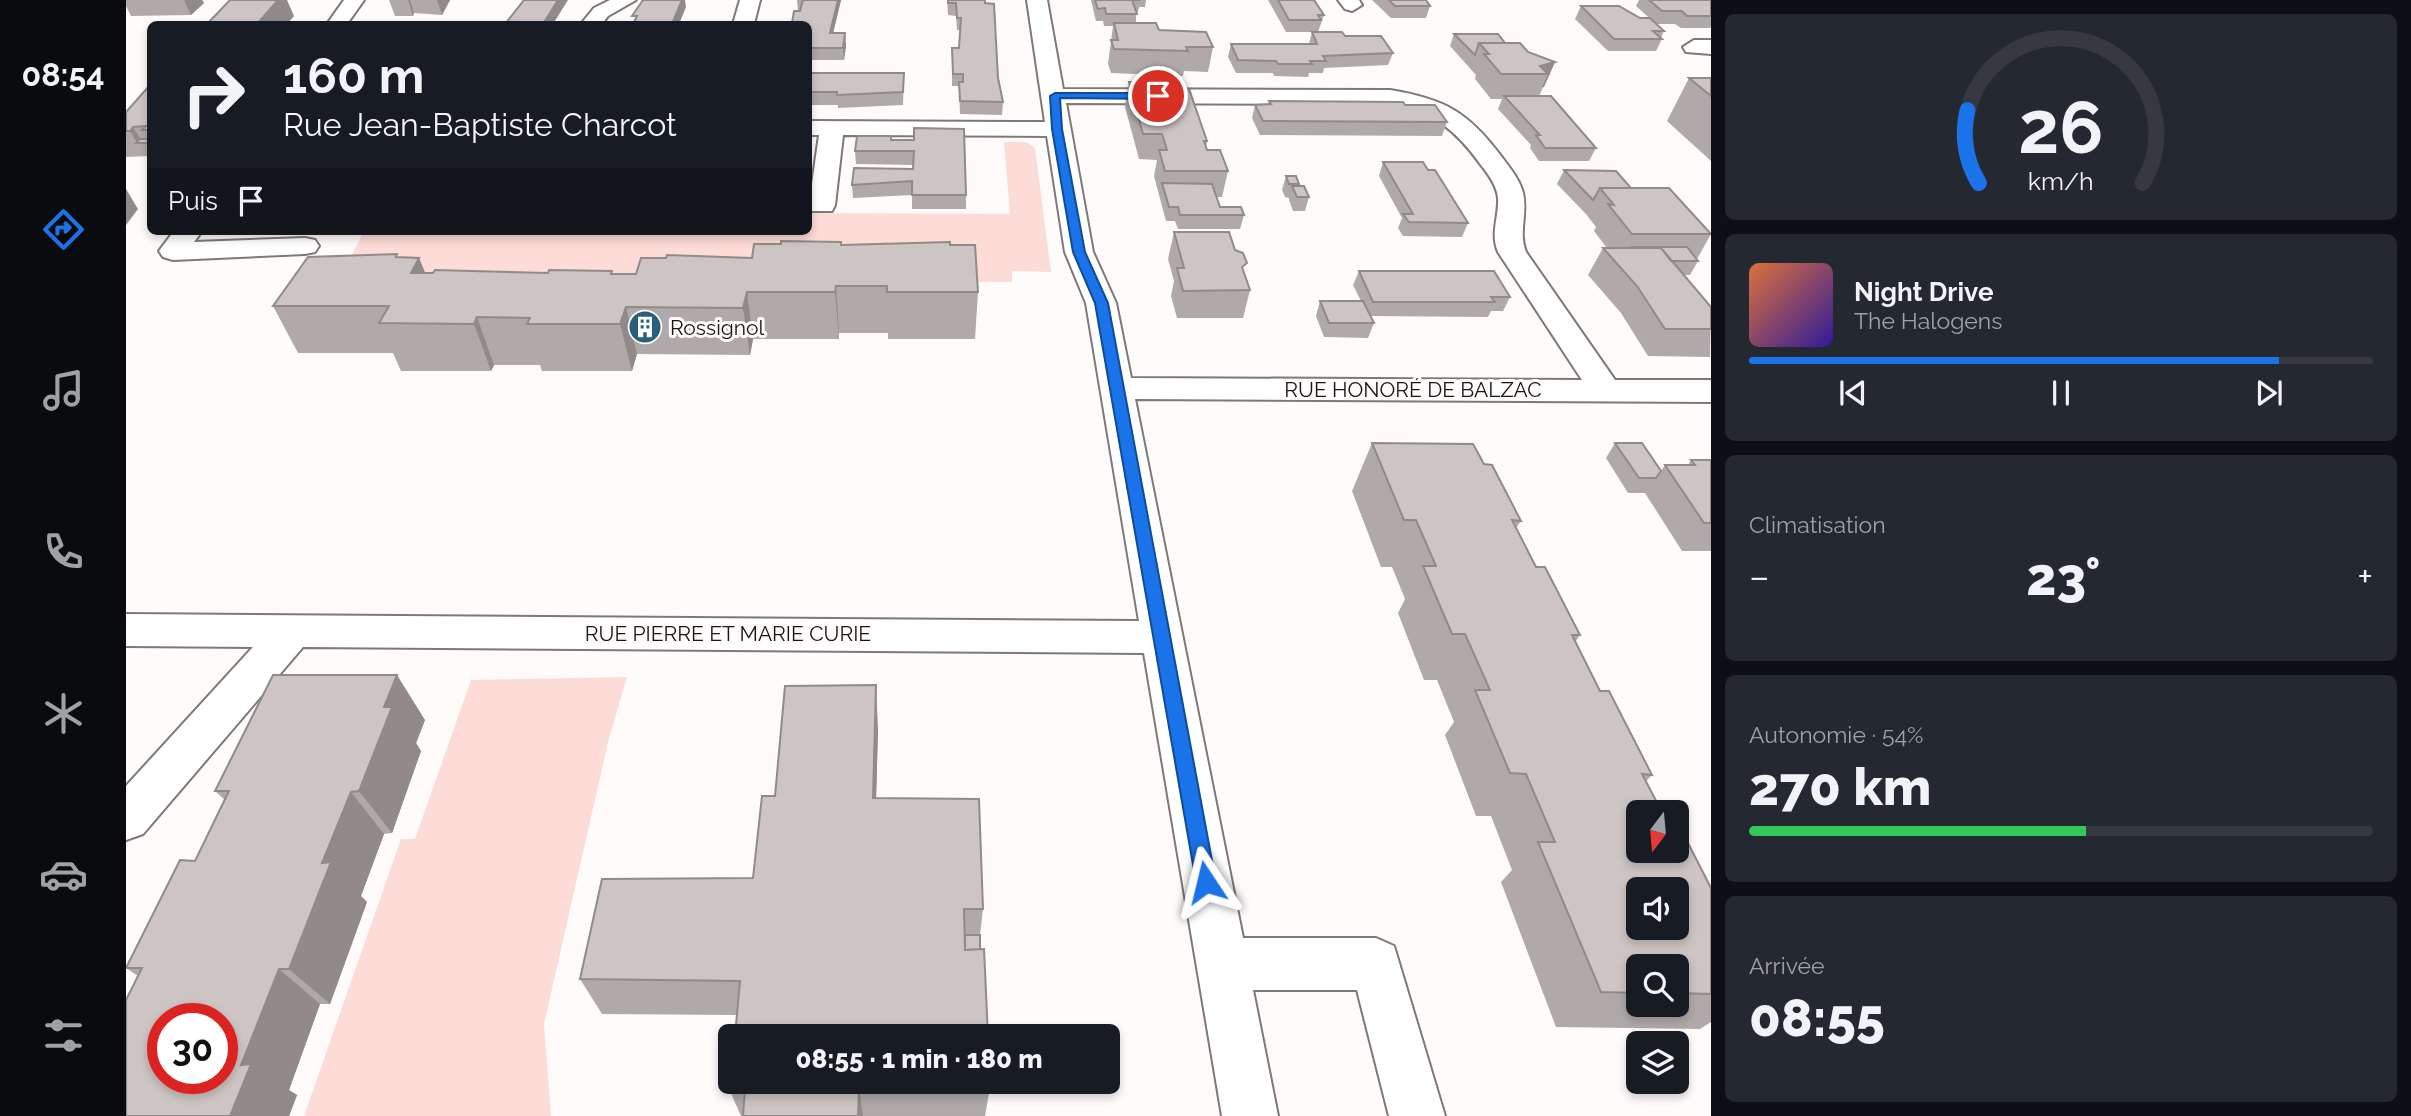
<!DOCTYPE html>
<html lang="fr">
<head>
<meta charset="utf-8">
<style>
	body { margin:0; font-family:Raleway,sans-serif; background:#242831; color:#f1f3f6; height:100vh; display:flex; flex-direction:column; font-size:26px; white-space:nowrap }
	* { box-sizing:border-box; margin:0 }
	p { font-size:23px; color:#9ea1a6 }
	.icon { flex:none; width:38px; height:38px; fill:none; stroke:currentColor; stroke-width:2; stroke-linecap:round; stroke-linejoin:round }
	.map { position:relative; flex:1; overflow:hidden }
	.side { display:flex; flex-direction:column; gap:14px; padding:14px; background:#0d0f14; width:700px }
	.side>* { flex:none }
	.hud { position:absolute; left:21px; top:21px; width:665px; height:214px; border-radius:10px; box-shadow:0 4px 10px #0003; background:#171b24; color:#f1f3f6; overflow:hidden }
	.needle { width:46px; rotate:196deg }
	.buttons { position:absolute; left:1500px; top:800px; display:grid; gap:14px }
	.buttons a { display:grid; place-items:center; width:63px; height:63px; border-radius:10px; background:#171b24; box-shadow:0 4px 10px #0003; font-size:35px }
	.speed { position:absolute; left:21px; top:1003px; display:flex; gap:14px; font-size:35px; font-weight:700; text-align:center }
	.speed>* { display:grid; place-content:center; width:91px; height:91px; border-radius:50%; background:#171b24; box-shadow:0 4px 10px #0003; line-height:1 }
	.speed .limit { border:10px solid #d22; background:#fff; color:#111 }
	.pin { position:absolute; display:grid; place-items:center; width:60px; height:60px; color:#fff; margin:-30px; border:4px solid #fff; border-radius:50%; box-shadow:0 2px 7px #0007 }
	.me { position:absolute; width:77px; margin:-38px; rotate:350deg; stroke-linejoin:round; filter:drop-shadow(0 0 5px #0008) }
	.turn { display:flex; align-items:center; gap:24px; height:147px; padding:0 21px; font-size:32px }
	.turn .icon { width:91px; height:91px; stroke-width:2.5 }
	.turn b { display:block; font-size:49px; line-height:60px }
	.then { display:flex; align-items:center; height:66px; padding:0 21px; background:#0003; gap:14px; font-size:26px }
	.big { font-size:52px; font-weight:800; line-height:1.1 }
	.side .tile { flex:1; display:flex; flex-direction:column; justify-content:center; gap:10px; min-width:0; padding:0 24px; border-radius:10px; background:#242831 }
	.side .dial { align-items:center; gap:0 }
	.dial svg { height:182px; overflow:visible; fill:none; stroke:#363941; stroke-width:7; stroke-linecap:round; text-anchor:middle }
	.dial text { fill:#f1f3f6; stroke:none }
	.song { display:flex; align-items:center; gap:21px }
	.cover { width:84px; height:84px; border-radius:10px; background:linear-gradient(135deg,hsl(20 70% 55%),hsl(250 70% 35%)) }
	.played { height:7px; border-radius:4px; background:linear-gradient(90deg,#1a73e8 85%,#363941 85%) }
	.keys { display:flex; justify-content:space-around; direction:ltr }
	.heat { display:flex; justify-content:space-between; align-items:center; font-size:38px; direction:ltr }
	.charge { height:10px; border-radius:5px; background:linear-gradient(90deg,#34c759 54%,#363941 0) }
	.trip { position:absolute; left:592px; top:1024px; width:402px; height:70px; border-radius:10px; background:#171b24; box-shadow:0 4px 10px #0003; font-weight:800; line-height:70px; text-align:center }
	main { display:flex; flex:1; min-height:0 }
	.tab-bar { display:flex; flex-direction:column; width:126px; justify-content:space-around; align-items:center; background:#090b0e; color:#9ea1a6 }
	.tab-bar .icon { width:49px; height:49px }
	.tab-bar .current { color:#1a73e8 }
	.tab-bar b { font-size:32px; color:#f1f3f6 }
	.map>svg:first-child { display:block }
</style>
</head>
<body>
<main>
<nav class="tab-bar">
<b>08:54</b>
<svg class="icon current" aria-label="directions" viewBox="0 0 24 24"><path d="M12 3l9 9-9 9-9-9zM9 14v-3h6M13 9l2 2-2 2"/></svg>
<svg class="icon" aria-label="music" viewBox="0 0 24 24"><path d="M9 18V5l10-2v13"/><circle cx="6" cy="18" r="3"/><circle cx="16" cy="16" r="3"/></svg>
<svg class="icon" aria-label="phone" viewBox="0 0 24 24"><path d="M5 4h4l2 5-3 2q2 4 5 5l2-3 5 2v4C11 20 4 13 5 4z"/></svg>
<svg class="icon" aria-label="climate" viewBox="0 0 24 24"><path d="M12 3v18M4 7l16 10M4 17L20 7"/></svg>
<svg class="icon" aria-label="car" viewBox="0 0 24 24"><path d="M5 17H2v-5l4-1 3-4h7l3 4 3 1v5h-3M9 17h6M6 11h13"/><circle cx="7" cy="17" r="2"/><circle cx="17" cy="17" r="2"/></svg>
<svg class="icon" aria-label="filters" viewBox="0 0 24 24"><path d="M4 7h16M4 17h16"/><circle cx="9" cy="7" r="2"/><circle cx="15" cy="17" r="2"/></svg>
</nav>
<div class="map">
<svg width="1585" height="1116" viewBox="0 0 1585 1116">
	<rect width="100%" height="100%" fill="#fefbfa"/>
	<path fill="#fddbd7" d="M878,142h22l9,6 16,124 -39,-1v11l-262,-2 -418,13 32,-62h444l1,-18 201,1z
		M501,677l-19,65 -64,282 7,92h-247l97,-277h14l56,-159z"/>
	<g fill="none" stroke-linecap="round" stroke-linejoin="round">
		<defs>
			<path id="minor" d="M218,0h20l-17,24h-20z
				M484,0h26l-28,16 -6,8h-21l13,-16z
				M614,0h20l-6,24h-21z
				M901,0h20l16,89 327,1c55,9 78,22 111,66 9,12 19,24 22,37 5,21 -5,39 3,59l89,128h96v22l-576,-3 108,539h133l18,8 51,170h-56l-32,-126h-104l25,126h-56l-78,-463 -841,-6 -160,187 -17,6v-54l127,-139 -127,-1v-32l1013,7 -53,-318 -21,-51 -18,-116 -204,-1 -8,70 -3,6h-20l-3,-6 10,-70h-11v-14l237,1zM940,103l324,1c43,7 66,26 91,61 8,10 16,21 17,33 1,20 -8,35 0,54l84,128 -451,-2 -15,-75 -23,-51z
				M1212,0h21l3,5 -10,6 -7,-2z
				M1568,40h17v14l-25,-2 -3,-5z
				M48,231h28l-8,11 111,-4 10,2 4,6 -4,6 -10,2 -132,6 -10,-3 -4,-6z"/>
		</defs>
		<use href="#minor" stroke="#7f7877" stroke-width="4"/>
		<use href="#minor" fill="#fff" fill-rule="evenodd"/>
	</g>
	<path fill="#b0a9a9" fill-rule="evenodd" d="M0,0h76l2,3 -13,12 -60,1 -5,-10z
		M263,0h61l-8,15 -28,-2 -1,3h-18z
		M671,0h44l-8,33h12l1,13 -2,14h-36v-36l-16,-1 6,-12z
		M821,0h38l18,102 -1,13 -42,-1 -1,-28h-7v-38h7l1,-18h-3l-1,-14 -8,-1z
		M965,0h55l-1,7h-6l-1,5h-2v11l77,24 -5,25 -24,-1 -1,5 -72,-3 -3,-9 5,-38h-9l-1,-5h-7z
		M1142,0h46l10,15 -6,17 27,4 48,17 -5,12 -64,3 -1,5h-14l-1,4 -34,-1 -1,-3h-37l-8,-16 3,-13h78l3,-12h-26z
		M1246,0h54l4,6 -4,12h-35z
		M1513,0h72v27l-1,1h-29l-6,-4h-19l-20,-18z
		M1455,6l83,25 -3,7 1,1 -6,12h-48l-33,-32z
		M1328,34l51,9 50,19 -16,34 57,52 -7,13h-50l-9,-13 1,-3 -33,-36 4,-10h-11l-16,-20 1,-4 -26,-29z
		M682,70l2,3h94l-1,32 -65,3v-3h-30z
		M1563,78h22v83l-44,-40z
		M1003,82l40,7 38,52 -1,6 1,3 21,21 -6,26h-6l4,10 24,8 -4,14h-62l-3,-8h-9l-12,-45 3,-16 -18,-1 -14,-52z
		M24,85v71l-24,1v-45z
		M1143,101l178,21 -5,14 -182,-1 -8,-17 3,-13 13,-1z
		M765,140h23l52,55v14h-54v-14l-59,3 -1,-13 61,-16v-4l-57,-1 -1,-13z
		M1257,162l45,8 40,53 -6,14 -59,-1 -5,-8 4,-10 -23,-42z
		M1438,170l67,18 80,46 -14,25 1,2 -8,14h-7l28,32 -1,50 -62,-1 -27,-43 -33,-38 15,-27h4l-13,-17 2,-4 -10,-13 -29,-30z
		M1160,176l13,8v2l10,11 -4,14h-12l-4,-11v-2l-4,-1 -3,-7z
		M1048,232l70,41 6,17 -7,28h-66l-6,-22 3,-15 -6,-22z
		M715,245h109l28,47 -3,47h-87v-6h-49v6h-86l-3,16 -113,-1 -5,17h-90l-2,-6h-46l-3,6h-90l-8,-18h-95l-25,-47 125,-49 21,1 6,15 211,1 116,-16z
		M1233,271l151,26 -7,14h-12l-3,6 -118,-1 4,7 -6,15 -44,-1 -8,-21 4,-15h41l-8,-16z
		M1246,443l112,21 37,57 -5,7 20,39 44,68 -5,7 25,49 52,84 -6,6 -8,31 73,76v134l-11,7 -144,-2 -55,-145 11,-12 -21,-54h-15l-31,-81 9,-13 -17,-42h-13l-26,-67 7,-14 -13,-32h-11l-29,-76zM1512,966h38v38h-38z
		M1489,443l46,28 4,-6h23l3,-5h20v91h-29l-37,-58h-17l-22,-35z
		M299,720l-9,23 5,8 -29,82 -8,1 -23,62 6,6 -37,102h-10l-31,86 8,5 -8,21 -151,-140 -12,-8 69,-107 30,-61 -10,-9z
		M752,730l-2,68 107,111 -3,26 -243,80 -135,-1 -22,-35 173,-101 22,-82z
		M864,1087l-5,29h-244l-12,-27z"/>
	<path fill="#908a89" d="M58,0h18l2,3 -13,12z
		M152,0h9l7,16 -7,8h-30z
		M282,0h2l4,13 -1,3z
		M311,0h13l-8,15z
		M432,0h10l-15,24h-10z
		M556,0h3l1,7 -7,17h-7z
		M712,0h3l-11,46v-13z
		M719,33l1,13 -2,14 -1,-12z
		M1429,62l-11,25h-2l6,-13 -8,-8z
		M7,127l10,16h-6l-7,-12z
		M0,189l12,20 -12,16z
		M293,258l19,46 -27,-31z
		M486,271l11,44 3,-8 11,47 -5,17 -12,-47 -9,-50z
		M710,286l3,47v6l-4,-47z
		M621,292l6,47 -3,16 -7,-47z
		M351,317l17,48 -3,6 -17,-47z
		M271,675l28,45 -9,23 5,8 -29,82 -33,-42 25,-84z
		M750,685l2,45 -3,109 -2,-41z
		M225,792l33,42 -23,62 6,6 -37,102 -41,-35 33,-106z
		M153,969l41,35 -31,86 8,5 -8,21h-59l11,-51z
		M733,1088l4,28h-5z"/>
	<path fill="#cdc5c4" stroke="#908a89" stroke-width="2" fill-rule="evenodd" d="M104,0h48l-21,24h-50z
		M398,0h34l-15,24h-35l1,-1h-3z
		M517,0h39l-10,24h-39l4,-8h-5z
		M677,0h35l-8,33h15l-2,15h-35v-24h-22l1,-1h5l2,-12h6z
		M822,0h37v3l9,1 4,74 5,24 -43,-1 -1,-19h4v-8h-10l-1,-26h7l2,-30h-4l-1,-15h-8z
		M969,0h45h-8l5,14h-31l-1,-6 -7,1z
		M1152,0h36l10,15h-6l3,5h-32z
		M1263,0h37l4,6h-35z
		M1523,0h62v16h-24l-5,-5h-20z
		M1455,6h38l21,12h10l14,13h-11l9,8h-48z
		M988,23h42l3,7 47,2 7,15h-27l2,4 -74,-2 -3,-9h7z
		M1186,32h30l3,4h36l12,17 -70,3 3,5h-16l2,3h-34l-2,-3 -38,-1 -7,-16h86z
		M1328,34h44l7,9h-26l-4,12z
		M1353,43h41l8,9 27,10 -15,4 8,8h-47l-17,-20h5z
		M682,70l1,3h95l-1,19 -66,3v-3h-29z
		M1563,78h22v18z
		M1003,82h37l3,7h20l18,52h-3l3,9h13l8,21h-63l-6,-21h8l-5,-16h-19z
		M24,85v45h-8l4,-4 -13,1 -3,4h-4v-19z
		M1378,96h47l45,52h-51l-9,-13h4z
		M1143,101l134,1 2,3h30l12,17 -184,-1 -8,-16 16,-1z
		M788,128l50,1 2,66h-54v-14l-60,4 2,-17 59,1 1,-18h-59l2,-15h34v4h23z
		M14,139h7l2,4h-13z
		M1257,162h40l5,8h7l33,53 -59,-1 -6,-8h10z
		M1438,170l52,1 15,17h-31l-7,12z
		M1160,176h10l3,8h-10z
		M1036,183l50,1 8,23h21l3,8h-64l-2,-8h-9z
		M1166,186h12l5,11h-12z
		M1474,188h69l42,46h-79l-24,-30 6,1z
		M1048,232h55l6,18 8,3 4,10 -5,4 8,23 -67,1 -6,-23h7z
		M655,241l60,1v3l109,-3v3h25l3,47h-91v-6h-51l-1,6h-88l-4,16 -117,-1 -6,17h-93l3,-6 -53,-1 -3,7 -95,-1 10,-17h-116l35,-49 89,-3 -1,3 23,1 -8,15h22l2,-3 113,3 1,-3 63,1 -1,3h25l5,-16h25l1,-3 85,3 2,-14h27z
		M1507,247h54l11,14h-27l-10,-13h-27z
		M1477,248h58l50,59v22h-46l-28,-43z
		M1233,271h135l16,26h-19l4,5h-122z
		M1194,301h43l11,22h-45z
		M1246,443l101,1 11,20 8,1 29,56 -9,-1 24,47h9l35,68h-8l28,56h9l43,84 -10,-1 20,38h-24v38h38v-10l2,2 10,1 23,45v106l-35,-1v-27h-38v27l-37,-1 -63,-150h17l-29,-68 -16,-1 -35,-83h15l-25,-56h-13l-29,-68h13l-20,-46h-12zM1512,889h38v39h-38z
		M1489,443h27l19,28 -5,7h-17z
		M1565,460h20v63h-7l-39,-58h30z
		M147,675h124l-13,32h8l-33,84 -8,1 -29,71 9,-1 -42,107h-10l-38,96 10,-1 -21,52h-104v-116l16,-32h-16l54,-108 15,1 34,-70h-14zM37,1018h59v60h-59z
		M750,685l-3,113 106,1 4,110h-19l1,41 19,-1 4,87h-253l5,-55 -160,-2 22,-100 151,-1 9,-82h13l10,-110z
		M839,935h15v14l-15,1z
		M604,1081l260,1v5l-131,1 -1,28h-115l2,-27h-16z"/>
	<path fill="#1a73e8" stroke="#114b97" stroke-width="2" d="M929,93h103l5,3 -5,3 -98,-1 2,31 23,123 23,51 108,579 -3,7 -7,3 -7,-3 -3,-7 -101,-579 -22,-51 -21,-123 -2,-33z"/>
	<defs>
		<symbol id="building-disc" viewBox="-11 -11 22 22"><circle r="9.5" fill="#2a5e7a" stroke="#fefbfa"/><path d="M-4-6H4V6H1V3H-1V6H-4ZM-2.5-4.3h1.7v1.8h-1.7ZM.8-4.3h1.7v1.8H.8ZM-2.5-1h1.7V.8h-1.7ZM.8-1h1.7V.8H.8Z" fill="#fff"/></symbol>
	</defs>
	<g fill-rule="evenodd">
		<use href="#building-disc" x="500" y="308" width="38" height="38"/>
	</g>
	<g text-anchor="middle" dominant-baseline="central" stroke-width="6" stroke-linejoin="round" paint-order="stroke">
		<g font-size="21" fill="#181615" stroke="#fefbfa" text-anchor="start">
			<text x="544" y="327">Rossignol</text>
		</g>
		<g font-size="21" fill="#181615" stroke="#fefbfa">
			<text x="1287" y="389">RUE HONORÉ DE BALZAC</text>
			<text x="602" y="633">RUE PIERRE ET MARIE CURIE</text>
		</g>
	</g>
</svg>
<div class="buttons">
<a><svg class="needle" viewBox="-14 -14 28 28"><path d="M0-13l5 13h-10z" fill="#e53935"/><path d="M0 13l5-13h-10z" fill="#9ea1a6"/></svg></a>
<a><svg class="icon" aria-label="sound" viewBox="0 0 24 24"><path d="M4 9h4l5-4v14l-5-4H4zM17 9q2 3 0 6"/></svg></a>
<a><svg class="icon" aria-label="search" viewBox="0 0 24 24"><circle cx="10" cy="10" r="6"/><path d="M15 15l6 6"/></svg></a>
<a><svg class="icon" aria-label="layers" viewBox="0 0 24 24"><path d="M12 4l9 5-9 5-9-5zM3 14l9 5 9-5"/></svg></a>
</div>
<div class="speed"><div class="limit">30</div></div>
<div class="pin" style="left:1032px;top:96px;background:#d93025"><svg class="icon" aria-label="arrive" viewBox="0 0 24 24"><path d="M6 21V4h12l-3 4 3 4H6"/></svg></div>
<svg class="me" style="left:1080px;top:882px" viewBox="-20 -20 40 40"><path d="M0-17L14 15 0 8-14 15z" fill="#1a73e8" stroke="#fff" stroke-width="4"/></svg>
<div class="trip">08:55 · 1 min · 180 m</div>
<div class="hud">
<div class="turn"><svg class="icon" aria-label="right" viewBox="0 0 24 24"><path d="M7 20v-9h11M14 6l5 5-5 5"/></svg><div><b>160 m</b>Rue Jean-Baptiste Charcot</div></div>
<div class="then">Puis<svg class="icon" aria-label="arrive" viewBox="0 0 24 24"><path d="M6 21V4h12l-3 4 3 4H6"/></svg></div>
</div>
</div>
<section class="side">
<div class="tile dial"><svg viewBox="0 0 100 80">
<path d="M14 69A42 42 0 1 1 86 69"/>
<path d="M14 69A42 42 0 0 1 9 37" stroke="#1a73e8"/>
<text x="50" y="56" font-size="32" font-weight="700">26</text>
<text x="50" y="72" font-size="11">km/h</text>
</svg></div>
<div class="tile">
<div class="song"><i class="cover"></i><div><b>Night Drive</b><p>The Halogens</p></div></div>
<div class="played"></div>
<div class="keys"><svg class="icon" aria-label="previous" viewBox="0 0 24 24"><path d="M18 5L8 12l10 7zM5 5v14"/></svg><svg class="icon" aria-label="pause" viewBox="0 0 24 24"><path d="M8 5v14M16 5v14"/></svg><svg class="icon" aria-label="next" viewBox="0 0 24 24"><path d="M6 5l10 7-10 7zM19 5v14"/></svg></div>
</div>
<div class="tile"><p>Climatisation</p>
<div class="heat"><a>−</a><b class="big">23°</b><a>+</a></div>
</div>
<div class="tile"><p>Autonomie · 54%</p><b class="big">270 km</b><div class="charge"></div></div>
<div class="tile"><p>Arrivée</p><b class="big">08:55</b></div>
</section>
</main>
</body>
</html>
